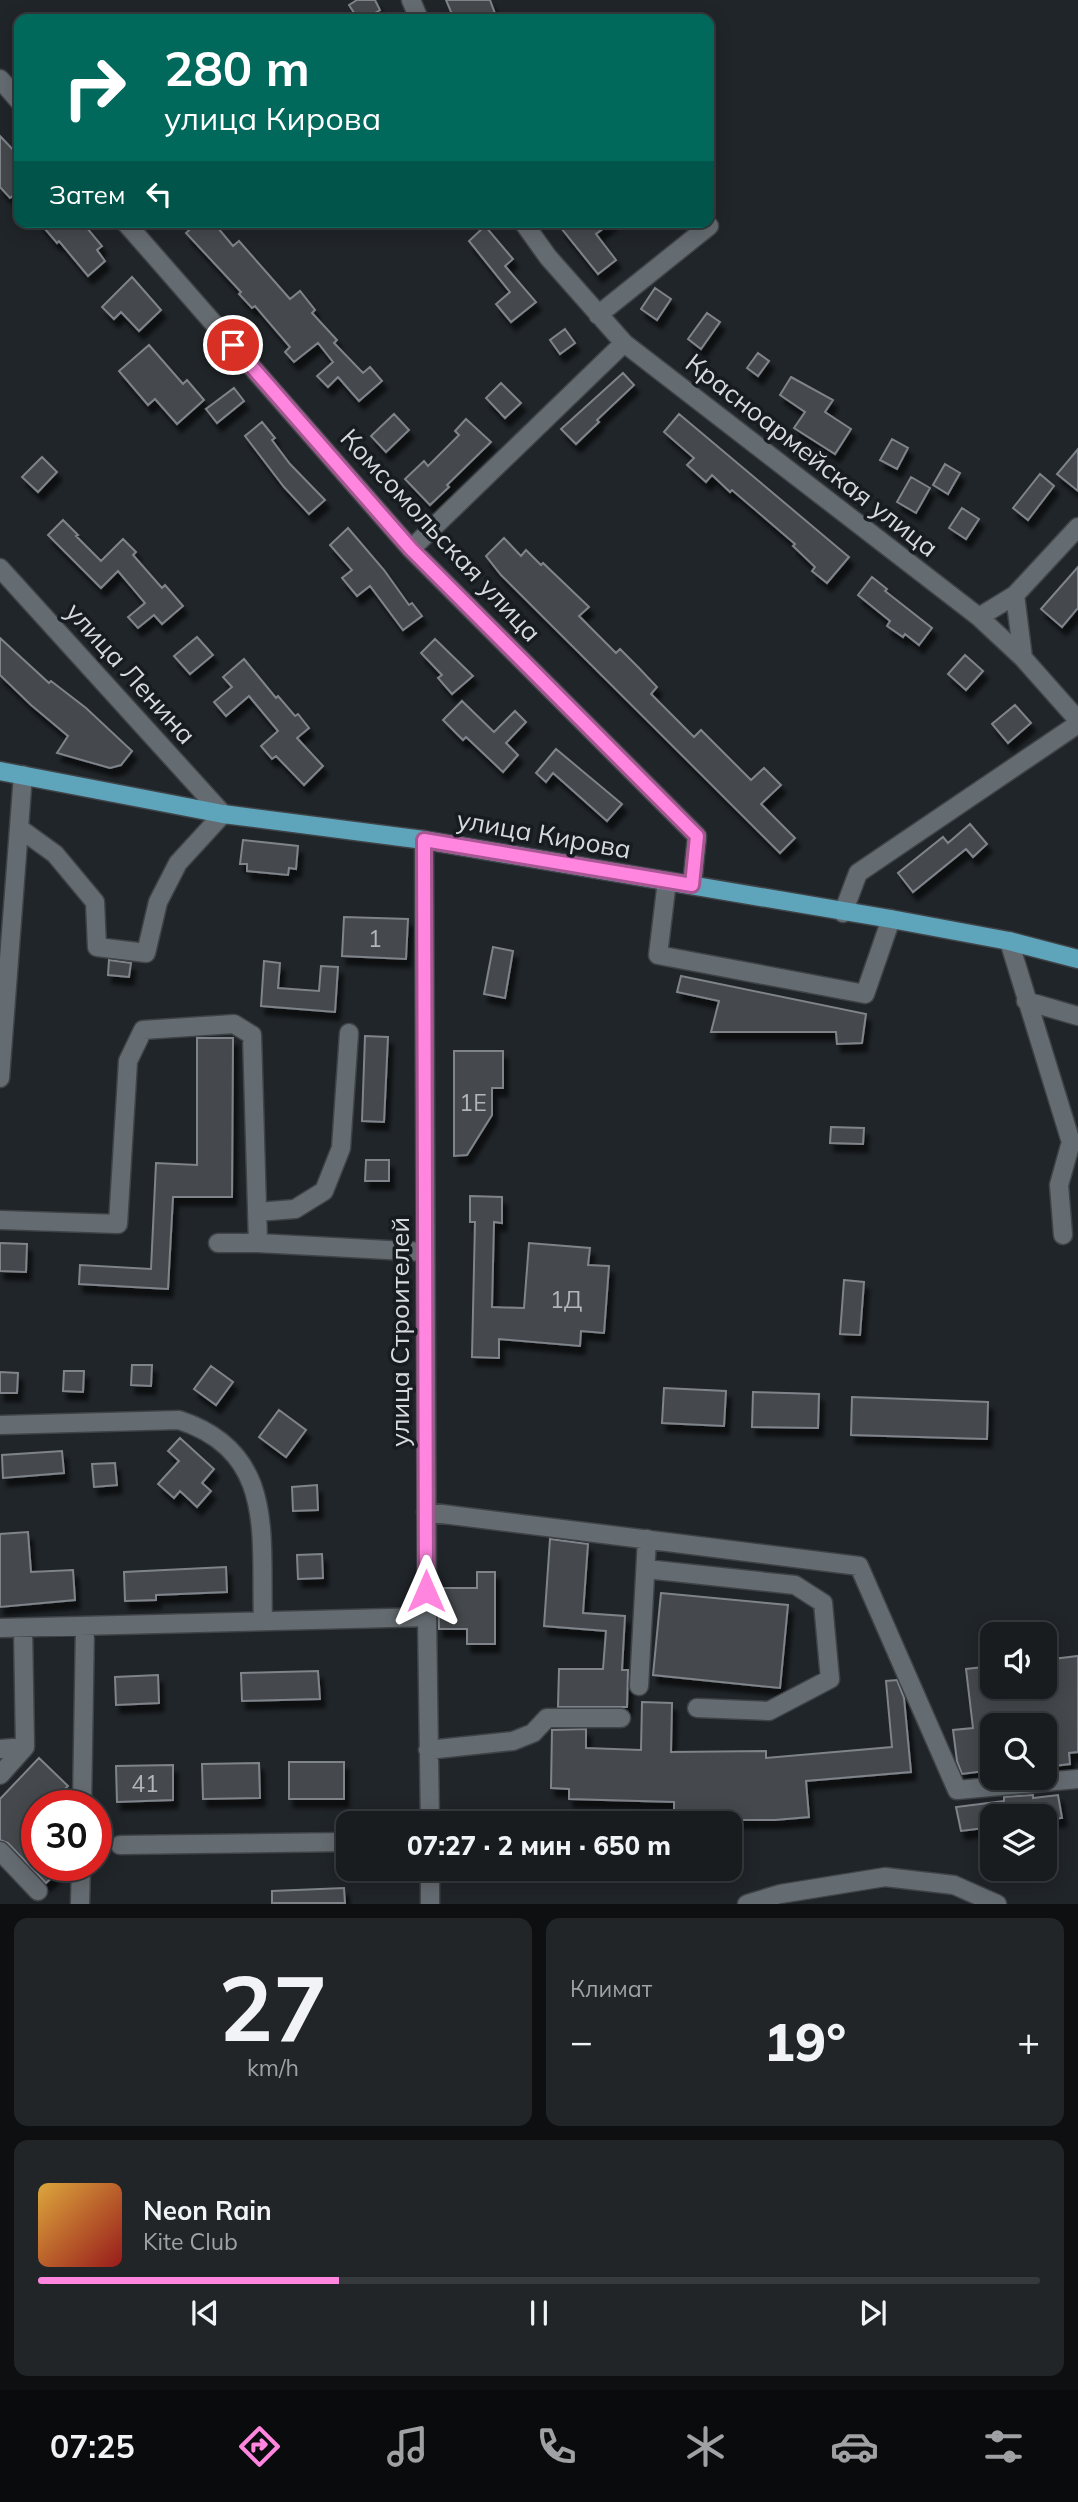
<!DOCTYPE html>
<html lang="ru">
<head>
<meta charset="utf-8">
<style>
	body { margin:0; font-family:Mulish,sans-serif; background:#212528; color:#f1f3f6; height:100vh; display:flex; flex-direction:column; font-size:26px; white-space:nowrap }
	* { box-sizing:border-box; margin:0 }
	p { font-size:23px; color:#9fa1a4 }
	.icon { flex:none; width:38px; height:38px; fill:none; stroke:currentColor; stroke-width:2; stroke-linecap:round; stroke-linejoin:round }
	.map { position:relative; height:1904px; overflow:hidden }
	.drawer { display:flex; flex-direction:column; gap:14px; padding:14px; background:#0d0f11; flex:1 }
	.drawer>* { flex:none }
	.guide { position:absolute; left:14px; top:14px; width:700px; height:214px; border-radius:14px; box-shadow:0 4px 18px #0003,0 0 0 2px #363a3d; background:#00695c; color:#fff; overflow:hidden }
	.fabs { position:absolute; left:980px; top:1622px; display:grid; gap:14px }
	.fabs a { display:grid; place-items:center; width:77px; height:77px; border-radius:14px; background:#181c1f; box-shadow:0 4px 18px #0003,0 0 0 2px #363a3d; font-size:35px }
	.speed { position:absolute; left:21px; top:1790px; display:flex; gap:14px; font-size:35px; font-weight:700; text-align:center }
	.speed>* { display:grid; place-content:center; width:91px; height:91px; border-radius:50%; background:#181c1f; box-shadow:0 4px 18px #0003,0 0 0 2px #363a3d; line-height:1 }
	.speed .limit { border:10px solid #d22; background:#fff; color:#111 }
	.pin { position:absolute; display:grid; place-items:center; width:60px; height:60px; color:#fff; margin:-30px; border:4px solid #fff; border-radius:50%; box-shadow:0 2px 7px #0007 }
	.me { position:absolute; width:77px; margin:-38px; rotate:0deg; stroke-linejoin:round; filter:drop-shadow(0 0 5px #0008) }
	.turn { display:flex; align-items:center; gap:24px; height:147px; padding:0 35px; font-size:32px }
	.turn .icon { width:91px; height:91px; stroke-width:2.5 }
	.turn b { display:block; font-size:49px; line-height:60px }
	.then { display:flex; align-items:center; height:66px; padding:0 35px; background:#0003; gap:14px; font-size:26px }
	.big { font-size:52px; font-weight:800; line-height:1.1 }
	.drawer .card { flex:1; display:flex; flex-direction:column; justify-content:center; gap:10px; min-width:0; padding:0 24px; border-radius:14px; background:#212528 }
	.drawer .dial { align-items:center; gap:0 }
	.dial b { font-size:91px; line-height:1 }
	.song { display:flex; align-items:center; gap:21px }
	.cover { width:84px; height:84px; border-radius:10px; background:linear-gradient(135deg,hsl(40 70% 55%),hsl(0 70% 35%)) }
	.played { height:7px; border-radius:4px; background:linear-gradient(90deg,#ff85df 30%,#363a3d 30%) }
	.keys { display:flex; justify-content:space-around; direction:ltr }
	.heat { display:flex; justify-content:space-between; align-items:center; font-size:38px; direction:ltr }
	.drawer .tiles { flex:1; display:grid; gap:14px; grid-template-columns:1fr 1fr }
	.card:last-child { grid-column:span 2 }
	.trip { position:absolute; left:336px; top:1811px; width:406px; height:70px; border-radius:14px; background:#181c1f; box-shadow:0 4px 18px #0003,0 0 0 2px #363a3d; font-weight:800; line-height:70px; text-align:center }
	.menu { display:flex; height:112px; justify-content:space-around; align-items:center; background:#0a0b0c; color:#9fa1a4 }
	.menu .icon { width:49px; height:49px }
	.menu .selected { color:#ff85df }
	.menu b { font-size:32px; color:#f1f3f6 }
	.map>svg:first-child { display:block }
</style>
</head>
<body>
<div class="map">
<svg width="1078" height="1904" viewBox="0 0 1078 1904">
	<defs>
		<filter id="shadow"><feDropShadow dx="4.5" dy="8" stdDeviation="2" flood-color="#0009"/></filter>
	</defs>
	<rect width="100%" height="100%" fill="#202529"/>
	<path fill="#44484e" stroke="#7f848a" stroke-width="2" filter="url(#shadow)" d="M357,0h18l5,10 -16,9h-6l-9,-14z
		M446,0h44l7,19h-43z
		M0,136l19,20v35l-9,7 -10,-11z
		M39,222h43l20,24 -5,4 8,11 -17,15 -29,-35 -2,2z
		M198,222h15l20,24 6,-5 51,58 10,-8 15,19 -3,3 25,27 -3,3 29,30 7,-6 12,14 -23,20 -21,-24 -10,10 -11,-11 16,-14 -15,-19 -24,19 -9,-10 5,-5 -35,-41 -3,2 -13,-14 2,-2 -55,-59z
		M569,222h43l-16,12 20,26 -18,14 -37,-46z
		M485,226l28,33 -8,7 31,36 -25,20 -15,-18 14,-12 -41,-51z
		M132,277l29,33 -22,21 -18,-19 -7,7 -12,-12z
		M655,288l16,11 -14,21 -16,-11z
		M707,313l13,9 -19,27 -13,-10z
		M565,329l10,14 -15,11 -10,-14z
		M149,345l34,39 4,-4 17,20 -27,24 -22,-25 -7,6 -29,-34z
		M758,353l11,8 -11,15 -11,-8z
		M623,373l11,12 -37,35 2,2 -23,22 -15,-15z
		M791,377l42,23 -8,12 26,17 -16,25 -41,-26 11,-16 -25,-17z
		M501,383l20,20 -16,15 -19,-20z
		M234,388l10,13 -27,22 -11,-14z
		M394,414l15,16 -23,22 -15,-16z
		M679,414l170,143 -22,26 -15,-12 3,-4 -22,-21 2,-2 -63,-54 -2,2 -18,-17 -6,7 -19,-17 7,-7 -30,-26z
		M466,419l25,23 -44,43 2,2 -19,18 -25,-26 19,-18 4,5 31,-31 -4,-4z
		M262,422l13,16 -3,2 18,24 35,36 -16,14 -25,-27 -39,-51z
		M892,439l16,9 -11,21 -17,-9z
		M1078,449v42l-21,-17z
		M42,457l15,15 -19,20 -16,-15z
		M945,464l15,9 -12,21 -15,-9z
		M1040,474l14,12 -26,34 -15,-12z
		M911,477l19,11 -14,25 -19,-11z
		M962,508l17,11 -13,20 -17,-11z
		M63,520l15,15 -2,1 25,25 22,-22 13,13 -3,3 29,33 3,-3 18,21 -21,18 -8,-9 -16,13 -10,-11 17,-14 -27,-32 -17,17 -53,-53z
		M348,528l36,42 25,35 3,-2 10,13 -19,14 -33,-44 -13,10 -15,-18 10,-8 -22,-25z
		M504,538l17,18 5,-6 15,15 2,-2 46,44 -10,9 37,37 4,-4 18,18 19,20 -6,7 43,43 7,-7 50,50 13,-12 17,17 -20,19 34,34 -15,15 -279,-278 -15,-19z
		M1078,567v41l-16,19 -21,-18z
		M872,577l15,12 -2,2 47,37 -13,17 -14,-11 -2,3 -16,-11 3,-5 -32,-26z
		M197,637l16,18 -23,19 -16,-18z
		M0,638l49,45 2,-2 35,27 46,43 -11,14 -11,3 -53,-15 11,-17 -37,-31 -31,-30z
		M435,639l38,37 -21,18 -14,-16 4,-3 -21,-22z
		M965,655l18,16 -17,19 -18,-16z
		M244,659l32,39 2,-2 17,20 3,-2 11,14 -12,10 26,28 -19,19 -28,-29 -4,3 -11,-13 17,-15 -29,-35 -23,20 -12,-14 18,-15 -9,-10z
		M462,701l32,31 21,-21 11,11 -20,21 12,12 -15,17 -37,-35 -3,3 -20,-20z
		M1015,705l16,18 -23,20 -16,-19z
		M556,749l66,55 -15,17 -54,-48 -7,9 -10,-9z
		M970,824l17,20 -14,13 -7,-8 -53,43 -15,-19 45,-36 5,6z
		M243,840l55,6 -2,23 -7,-1 -1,7 -41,-4v-7h-7z
		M344,917l64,2 -2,40 -64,-3z
		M493,947l20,4 -8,47 -21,-4z
		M109,960l22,3 -2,14 -21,-2z
		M264,961l16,2 -2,25 41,3 2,-25 17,1 -3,45 -74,-6z
		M681,976l185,38 -4,29 -25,1 -1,-12h-125l8,-31 -42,-9z
		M365,1036l23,1 -4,85 -22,-1z
		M197,1038h36l-1,159h-59l-5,92 -89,-5 1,-19 71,4 5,-106 41,2z
		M454,1051h49v37h-11v27l-25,40 -13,1z
		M831,1127l33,1 -1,16 -33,-1z
		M366,1160h23v21h-24z
		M470,1196l32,1v26l-8,-1 -2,85 32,1 5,-65 61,5 -2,17 21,1 -5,67 -23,-2 -1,15 -81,-7v19l-27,-1 3,-135h-5z
		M0,1243l27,1 -1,28 -26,-1z
		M844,1280l20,2 -4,53 -20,-1z
		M132,1365h20l-1,21 -20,-1z
		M211,1366l22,16 -17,23 -22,-16z
		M64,1371h20l-1,21 -20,-1z
		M0,1372l18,1 -1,20h-17z
		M664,1388l62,3 -2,35 -62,-3z
		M753,1392l66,2 -1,34 -66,-1z
		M852,1397l136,5 -1,37 -136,-4z
		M279,1410l27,20 -20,27 -27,-20z
		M180,1438l34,31 -12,14 9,8 -14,16 -17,-16 -6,7 -16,-14 21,-23 -11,-10z
		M62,1451l2,22 -61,5 -1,-23z
		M115,1463l2,22 -23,2 -2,-23z
		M317,1485l1,25 -25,1 -1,-24z
		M28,1532l3,40 42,-2 2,30 -75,7v-73z
		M550,1539l38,5 -5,69 42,3 -3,54h6l-1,37h-69l1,-38h44l3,-38 -62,-5z
		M322,1554l1,24 -25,1 -1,-24z
		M226,1567l1,25 -71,3v5l-31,1 -1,-29z
		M477,1572h18v72h-28v-15h-28l-1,-41h39z
		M661,1593l127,12 -8,83 -127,-13z
		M1078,1656v96l-9,1 1,11 -25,3v-41h-53v44l-30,4 -5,-13 -4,-31 20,-2 -7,-59 26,-3v21h53v-27z
		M318,1671l2,28 -78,2 -1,-28z
		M158,1675l1,28 -43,2 -1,-28z
		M897,1680l7,18 7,74 -105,9 3,36 -34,3h-101v-18l-105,-3v-10l-18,-1 1,-58 34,-1v19l55,2 1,-48 30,1 -1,49 95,-1v7l126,-11 -6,-66z
		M39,1758l29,28 -20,20h-11v60h27l-18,17 -38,-40 -8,-3v-41z
		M289,1762h55v37h-55z
		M259,1763l1,35 -57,1 -1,-35z
		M173,1765v35l-56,2 -1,-36z
		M1033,1795v3l25,-3 4,23 -17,2v-4h-53v11l-31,4 -5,-24 48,-6v-4z
		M344,1888l1,15h-73v-12z"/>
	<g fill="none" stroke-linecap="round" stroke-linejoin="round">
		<defs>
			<path id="minor" d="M411,0l8,19
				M0,79l19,22
				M125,222l286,327 286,287 -5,49
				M523,222l25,35 76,86 355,274 44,41 55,62
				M598,315l111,-89
				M411,549l213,-206
				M0,568l223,246 -45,49 -20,39 -12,51 -49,-6 -2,-45 -40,-48 -36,-26
				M1015,595l8,63
				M979,617l36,-22 63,-68
				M424,840l3,777 3,207
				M667,881l-9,74 207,39 26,-75
				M843,913l15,-40 220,-149
				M1009,941l62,201 -12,43 4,50
				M1026,1001l52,15
				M0,1078l23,-303
				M257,1212l38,-3 29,-18 17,-43 8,-115
				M0,1220l118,4 10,-163 15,-31 91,-6 18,11 6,208h-40
				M258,1243l167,9
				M0,1425l179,-5c98,32 81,116 84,200
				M426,1512l433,54 98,224 121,-11
				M646,1569l149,16 28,18 7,76 -61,32 -72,-3
				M0,1628l427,-11
				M639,1686l8,-147
				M0,1749l25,-2
				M428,1750l85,-9 20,-8 14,-15h74
				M0,1775l25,-28 -2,-119
				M82,1806l3,-180
				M120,1845l228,-3
				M0,1851l38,40
				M430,1869v35
				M80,1904l1,-38
				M747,1904l33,-10 105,-17 69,8 43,19"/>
			<path id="major" d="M0,771l223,43 201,26 467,79 118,22 69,18"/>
		</defs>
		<use href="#minor" stroke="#3f4347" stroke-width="21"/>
		<use href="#major" stroke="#3f4347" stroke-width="21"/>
		<use href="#minor" stroke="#656c71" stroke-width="18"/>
		<use href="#major" stroke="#5ea4bb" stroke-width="18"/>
	</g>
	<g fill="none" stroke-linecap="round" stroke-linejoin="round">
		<defs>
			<path id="route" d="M233,345l178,204 286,287 -5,49 -268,-45 2,751"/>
		</defs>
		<use href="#route" stroke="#a65691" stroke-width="18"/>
		<use href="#route" stroke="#ff85df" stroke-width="12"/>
	</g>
	<g text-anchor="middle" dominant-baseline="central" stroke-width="7" stroke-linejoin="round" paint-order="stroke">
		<g font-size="23" fill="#b2b6b9">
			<text x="375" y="938">1</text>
			<text x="473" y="1102">1Е</text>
			<text x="566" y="1299">1Д</text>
			<text x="145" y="1783">41</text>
		</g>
		<g font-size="26" fill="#d7dadd" stroke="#161c20">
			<text transform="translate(812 455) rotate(38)">Красноармейская улица</text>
			<text transform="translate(441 535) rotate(47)">Комсомольская улица</text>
			<text transform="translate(131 673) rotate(48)">улица Ленина</text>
			<text transform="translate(544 834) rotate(10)">улица Кирова</text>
			<text transform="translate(399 1332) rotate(-90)">улица Строителей</text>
		</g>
	</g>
</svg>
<div class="fabs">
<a><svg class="icon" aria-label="sound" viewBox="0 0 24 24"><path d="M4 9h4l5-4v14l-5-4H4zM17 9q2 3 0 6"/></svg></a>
<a><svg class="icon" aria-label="search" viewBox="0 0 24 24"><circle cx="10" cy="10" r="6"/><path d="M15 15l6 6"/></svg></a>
<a><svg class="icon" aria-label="layers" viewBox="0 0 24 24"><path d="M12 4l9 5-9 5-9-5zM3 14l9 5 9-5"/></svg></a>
</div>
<div class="speed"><div class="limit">30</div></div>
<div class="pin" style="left:233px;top:345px;background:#d93025"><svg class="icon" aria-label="arrive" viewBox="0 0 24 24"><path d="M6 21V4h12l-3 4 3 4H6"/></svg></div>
<svg class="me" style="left:426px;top:1591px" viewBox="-20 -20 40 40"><path d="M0-17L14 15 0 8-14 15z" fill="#ff85df" stroke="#fff" stroke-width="4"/></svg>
<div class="trip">07:27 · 2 мин · 650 m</div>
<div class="guide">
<div class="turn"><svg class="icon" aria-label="right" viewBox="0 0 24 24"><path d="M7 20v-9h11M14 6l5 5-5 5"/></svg><div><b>280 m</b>улица Кирова</div></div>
<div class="then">Затем<svg class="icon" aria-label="left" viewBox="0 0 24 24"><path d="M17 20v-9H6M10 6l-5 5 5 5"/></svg></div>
</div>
</div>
<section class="drawer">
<div class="tiles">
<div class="card dial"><b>27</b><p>km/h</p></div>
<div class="card"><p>Климат</p>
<div class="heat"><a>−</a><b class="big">19°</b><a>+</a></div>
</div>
<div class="card">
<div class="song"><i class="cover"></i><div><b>Neon Rain</b><p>Kite Club</p></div></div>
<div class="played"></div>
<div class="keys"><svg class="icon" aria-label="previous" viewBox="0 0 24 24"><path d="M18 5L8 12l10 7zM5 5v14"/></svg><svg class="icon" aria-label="pause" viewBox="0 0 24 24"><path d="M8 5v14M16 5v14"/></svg><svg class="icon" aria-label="next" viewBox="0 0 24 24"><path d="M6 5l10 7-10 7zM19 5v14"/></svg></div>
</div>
</div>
</section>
<nav class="menu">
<b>07:25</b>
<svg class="icon selected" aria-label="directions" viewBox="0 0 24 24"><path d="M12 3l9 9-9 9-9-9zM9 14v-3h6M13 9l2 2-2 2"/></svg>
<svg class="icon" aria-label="music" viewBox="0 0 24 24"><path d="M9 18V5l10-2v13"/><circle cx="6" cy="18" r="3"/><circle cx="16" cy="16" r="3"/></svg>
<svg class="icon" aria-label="phone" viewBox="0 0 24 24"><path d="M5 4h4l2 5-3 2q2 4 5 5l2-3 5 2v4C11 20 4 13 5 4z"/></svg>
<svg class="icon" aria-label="climate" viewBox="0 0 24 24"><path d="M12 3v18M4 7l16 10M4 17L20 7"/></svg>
<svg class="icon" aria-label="car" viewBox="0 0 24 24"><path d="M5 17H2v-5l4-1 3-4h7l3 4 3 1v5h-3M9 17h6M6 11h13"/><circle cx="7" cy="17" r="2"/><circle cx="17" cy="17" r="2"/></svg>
<svg class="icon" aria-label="filters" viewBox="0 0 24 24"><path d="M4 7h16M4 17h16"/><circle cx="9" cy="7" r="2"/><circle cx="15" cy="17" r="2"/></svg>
</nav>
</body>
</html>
